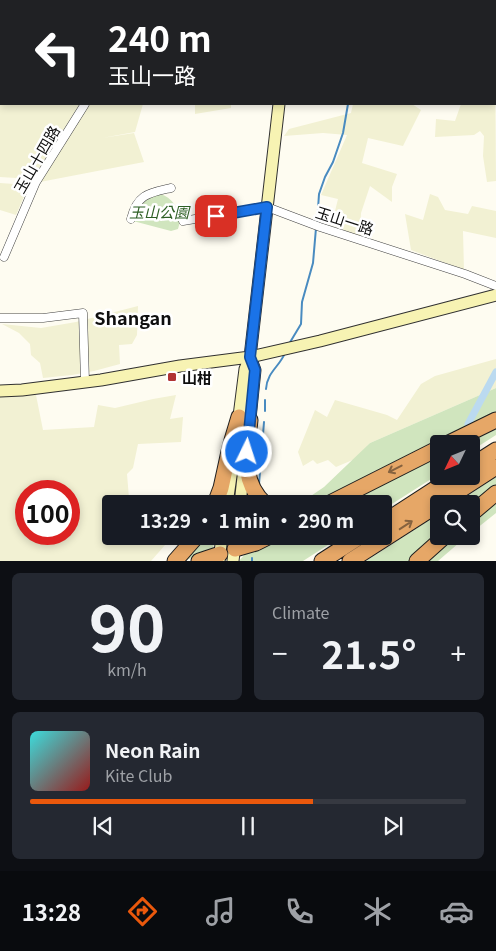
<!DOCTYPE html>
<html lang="en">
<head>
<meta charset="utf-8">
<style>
	body { margin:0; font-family:Georgia,"Noto Sans TC",serif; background:#242831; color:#f1f3f6; height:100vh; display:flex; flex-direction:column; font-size:19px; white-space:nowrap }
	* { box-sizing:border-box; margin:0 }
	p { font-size:16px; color:#9ea1a6 }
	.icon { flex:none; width:28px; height:28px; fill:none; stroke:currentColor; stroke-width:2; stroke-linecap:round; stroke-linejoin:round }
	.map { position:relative; height:561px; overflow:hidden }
	.drawer { display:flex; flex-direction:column; gap:12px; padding:12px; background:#0d0f14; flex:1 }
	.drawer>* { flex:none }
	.guide { position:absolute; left:0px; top:0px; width:496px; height:105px; box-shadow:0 2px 8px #0003; background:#202124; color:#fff; overflow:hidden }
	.needle { width:32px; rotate:227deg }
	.tools { position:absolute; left:430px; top:435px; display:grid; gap:10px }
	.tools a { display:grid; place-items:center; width:50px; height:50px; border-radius:5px; background:#171b24; box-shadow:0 2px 8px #0003; font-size:25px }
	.speed { position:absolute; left:15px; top:480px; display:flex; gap:10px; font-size:25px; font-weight:700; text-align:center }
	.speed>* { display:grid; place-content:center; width:65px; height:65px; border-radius:50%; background:#171b24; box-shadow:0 2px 8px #0003; line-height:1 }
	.speed .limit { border:8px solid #d22; background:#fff; color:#111 }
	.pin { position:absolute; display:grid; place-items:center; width:42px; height:42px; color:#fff; margin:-21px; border-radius:10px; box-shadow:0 2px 8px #0006 }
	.me { position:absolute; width:55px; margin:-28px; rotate:4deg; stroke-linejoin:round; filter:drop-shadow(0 0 4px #0008) }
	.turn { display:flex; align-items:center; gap:18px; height:105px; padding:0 25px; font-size:22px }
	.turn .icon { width:65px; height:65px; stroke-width:2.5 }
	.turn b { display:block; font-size:35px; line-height:42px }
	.big { font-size:38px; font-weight:700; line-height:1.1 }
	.drawer .card { flex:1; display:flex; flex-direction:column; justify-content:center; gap:8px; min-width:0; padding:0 18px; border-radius:8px; background:#242831 }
	.drawer .dial { align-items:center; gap:0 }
	.dial b { font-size:65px; line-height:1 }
	.song { display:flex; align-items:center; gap:15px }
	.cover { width:60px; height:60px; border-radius:8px; background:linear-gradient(135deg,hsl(180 70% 55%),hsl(0 70% 35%)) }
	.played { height:5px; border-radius:2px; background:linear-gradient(90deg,#ea580c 65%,#363941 65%) }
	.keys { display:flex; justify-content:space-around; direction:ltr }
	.heat { display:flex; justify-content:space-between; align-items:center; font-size:28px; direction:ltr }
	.drawer .tiles { flex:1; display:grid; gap:12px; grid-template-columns:1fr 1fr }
	.card:last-child { grid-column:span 2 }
	.trip { position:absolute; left:102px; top:495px; width:290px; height:50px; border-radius:5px; background:#171b24; box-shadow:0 2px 8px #0003; font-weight:700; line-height:50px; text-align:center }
	.dock { display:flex; height:80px; justify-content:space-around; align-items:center; background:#090b0e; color:#9ea1a6 }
	.dock .icon { width:35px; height:35px }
	.dock .current { color:#ea580c }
	.dock b { font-size:22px; color:#f1f3f6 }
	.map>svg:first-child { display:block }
</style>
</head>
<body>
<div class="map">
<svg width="496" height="561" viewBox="0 0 496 561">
	<rect width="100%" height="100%" fill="#fefcf1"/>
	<path fill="#f2f1d3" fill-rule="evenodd" d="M28,0h111l-112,1z
		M495,40l1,141 -9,1 -4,-26 1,-20 -4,-5 -6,4 -39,2 1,-18 19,2 6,-17h34z
		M0,82l1,22h79l-48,75 -32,-2v-37h5h-5z
		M89,104h54l-8,28 -33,6 32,-5 10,29 -104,20z
		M195,104h36v4l-36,6z
		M353,104h59l9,6 -18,36 -35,-8 -6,25 35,11 -5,13v15l-22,-16 -9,27 -1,24 -17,-5 1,-19 -9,-2 3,-12 -17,-4 26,-60 -24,-2 -39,3 5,-7 62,-16z
		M0,183l29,2 -13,30 -16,-5z
		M430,194l8,3 7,13 23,4 4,-8 24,5v27l-33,-7 1,39 -53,-20 -6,-36 18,6z
		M138,306l-1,29 -5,9 -13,1 1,19 -26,7 -22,4 -29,3 -3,-15 -9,-8 -1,-11 -11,-11 -17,-9 39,4 35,-6z
		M496,359v29l-126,55 -15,16 -19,8 -8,-7 -11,4 -4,-4 -10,6 -5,-14 17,-42 12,7 8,-17 52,15 10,5 24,-36 14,-8z
		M0,395h36l7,35 51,-3 4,-22 17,3 38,-9 23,-4 -6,24 13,-2 -2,25 -43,2 -5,24 -6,6 2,24 70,3 -2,3h-86v32h62l-22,25h-151zM26,491h43v43h-43z"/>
	<path fill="#d0e5be" d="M160,194c15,4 23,21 18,35l-7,2 -38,-10c5,-17 9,-23 27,-27z
		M496,388v28l-121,55 -47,29 -11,4h-26l11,-2 22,-15 46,-44z
		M496,429v6l-25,16v-7h-6z
		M439,456v18l-55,35v-5h-39z
		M496,477v8l-25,20v-1h-16z
		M496,500v13l-25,20v-11z
		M439,514v20l-30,27h-43z
		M199,536h16l-2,13 -29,12z
		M286,536h56l-39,25h-64l6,-7z
		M456,536h11l-29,25h-11z"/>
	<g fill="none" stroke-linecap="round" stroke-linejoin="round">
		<path stroke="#498bc0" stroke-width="2" d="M415,1l1,-1
			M317,224l2,-30 6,-17 8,-15 10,-29 5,-29
			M289,344l12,-20 1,-22 11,-39 3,-35
			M266,389c1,-17 14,-23 19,-36
			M265,411v-11
			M259,484l5,-62
			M252,561v-3"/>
		<path stroke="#bbdaf0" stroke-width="7" d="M463,0l1,1
			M495,23h1
			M468,424l28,-52"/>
		<defs>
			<path id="street" d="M452,0l1,1
				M22,1l1,-1
				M142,1l1,-1
				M407,1l1,-1
				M0,6l1,1
				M495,33l1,1
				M0,59l1,-3
				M131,219c6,-25 18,-26 40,-31
				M183,221l84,-14 53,20 145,47 31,12
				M4,257l32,-75 49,-78
				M0,318h43l40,-5 2,69"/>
			<path id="secondary" d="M290,1v-1
				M0,391l22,-1 79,-10 79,-14 70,-9 70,-16 176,-46
				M238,424l7,-55 5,-12 29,-253
				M249,428l6,-58 -5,-13
				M227,504l5,-35
				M240,504l4,-36
				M219,561l3,-25
				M233,561l3,-25"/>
			<path id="highway" d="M250,420c-3,31 -10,61 15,84
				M447,444l49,-24
				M471,466l25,-16
				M215,504l6,-16 9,-41 9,-30
				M328,504l111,-56
				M439,504l57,-37
				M471,514l25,-21
				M384,522l71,-46
				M235,549l21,-6 14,-7
				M175,561l22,-25
				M199,561l21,-7
				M322,561l39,-25
				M350,561l89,-57
				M417,561l28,-25"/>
		</defs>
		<use href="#street" stroke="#414141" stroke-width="9"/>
		<use href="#secondary" stroke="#303030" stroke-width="13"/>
		<use href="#highway" stroke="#1f1f1f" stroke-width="17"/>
		<use href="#street" stroke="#fff" stroke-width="8"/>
		<use href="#secondary" stroke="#f7f3b3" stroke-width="11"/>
		<use href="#highway" stroke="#e6a767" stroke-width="15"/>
	</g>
	<defs><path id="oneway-shaft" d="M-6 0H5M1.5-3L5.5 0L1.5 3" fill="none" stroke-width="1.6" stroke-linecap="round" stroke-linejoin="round" transform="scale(1.25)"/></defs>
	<g stroke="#85623f">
		<use href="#oneway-shaft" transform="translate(395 469) rotate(153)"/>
		<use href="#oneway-shaft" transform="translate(406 525) rotate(-33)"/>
	</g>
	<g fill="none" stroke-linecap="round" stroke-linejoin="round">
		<defs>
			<path id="route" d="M216,216l51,-9 -17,150 5,13 -8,82"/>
		</defs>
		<use href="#route" stroke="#114b97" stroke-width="12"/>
		<use href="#route" stroke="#1a73e8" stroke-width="9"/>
	</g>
	<rect fill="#b13434" stroke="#fff" stroke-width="2" x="167" y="372" width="10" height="10" rx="2.5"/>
	<g text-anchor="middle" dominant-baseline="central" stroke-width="5" stroke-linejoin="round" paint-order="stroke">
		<g font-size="15" fill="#0e0e0e" stroke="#fff">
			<text transform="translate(36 159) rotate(-60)">玉山十四路</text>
			<text transform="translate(345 220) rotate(18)">玉山一路</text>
		</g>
		<g font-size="15" font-style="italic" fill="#2e6025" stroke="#fff">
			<text x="159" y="211">玉山公園</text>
		</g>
		<g font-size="15" font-weight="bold" fill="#0e0e0e" stroke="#fff" text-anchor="start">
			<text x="182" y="377">山柑</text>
		</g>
		<g font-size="18" font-weight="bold" fill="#0e0e0e" stroke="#fff">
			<text x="133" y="317">Shangan</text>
		</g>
	</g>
</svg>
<div class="tools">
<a><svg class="needle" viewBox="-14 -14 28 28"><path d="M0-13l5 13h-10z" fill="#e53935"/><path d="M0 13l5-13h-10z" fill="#9ea1a6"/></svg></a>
<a><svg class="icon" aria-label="search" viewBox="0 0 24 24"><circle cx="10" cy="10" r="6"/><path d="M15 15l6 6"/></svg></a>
</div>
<div class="speed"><div class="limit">100</div></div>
<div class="pin" style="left:216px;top:216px;background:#d93025"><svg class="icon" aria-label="arrive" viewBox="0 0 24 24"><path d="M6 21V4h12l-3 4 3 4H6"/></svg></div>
<svg class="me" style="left:247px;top:452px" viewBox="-20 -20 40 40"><circle r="17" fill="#1a73e8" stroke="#fff" stroke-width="3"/><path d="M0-11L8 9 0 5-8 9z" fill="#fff"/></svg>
<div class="trip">13:29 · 1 min · 290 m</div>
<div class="guide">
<div class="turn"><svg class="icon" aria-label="left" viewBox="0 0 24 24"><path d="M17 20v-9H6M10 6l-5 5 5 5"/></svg><div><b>240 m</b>玉山一路</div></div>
</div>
</div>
<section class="drawer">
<div class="tiles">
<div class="card dial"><b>90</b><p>km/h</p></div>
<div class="card"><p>Climate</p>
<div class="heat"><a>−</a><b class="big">21.5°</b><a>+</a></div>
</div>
<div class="card">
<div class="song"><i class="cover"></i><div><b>Neon Rain</b><p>Kite Club</p></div></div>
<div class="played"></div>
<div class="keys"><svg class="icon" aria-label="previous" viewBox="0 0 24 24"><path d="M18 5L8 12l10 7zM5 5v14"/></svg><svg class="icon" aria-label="pause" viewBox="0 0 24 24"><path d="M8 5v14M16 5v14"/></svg><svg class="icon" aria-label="next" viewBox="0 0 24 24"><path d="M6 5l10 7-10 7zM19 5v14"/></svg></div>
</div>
</div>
</section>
<nav class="dock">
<b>13:28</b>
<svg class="icon current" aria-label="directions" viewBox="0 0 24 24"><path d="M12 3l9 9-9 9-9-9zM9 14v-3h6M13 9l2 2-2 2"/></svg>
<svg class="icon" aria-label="music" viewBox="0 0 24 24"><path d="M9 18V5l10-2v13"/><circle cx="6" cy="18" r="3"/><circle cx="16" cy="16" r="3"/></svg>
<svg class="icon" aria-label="phone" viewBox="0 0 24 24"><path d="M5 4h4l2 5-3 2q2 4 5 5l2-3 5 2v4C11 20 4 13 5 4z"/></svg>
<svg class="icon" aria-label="climate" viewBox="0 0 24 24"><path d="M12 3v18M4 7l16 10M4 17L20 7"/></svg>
<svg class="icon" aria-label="car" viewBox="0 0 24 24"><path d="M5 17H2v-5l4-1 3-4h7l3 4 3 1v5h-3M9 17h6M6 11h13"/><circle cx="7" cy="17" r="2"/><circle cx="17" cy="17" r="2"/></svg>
</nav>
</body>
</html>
